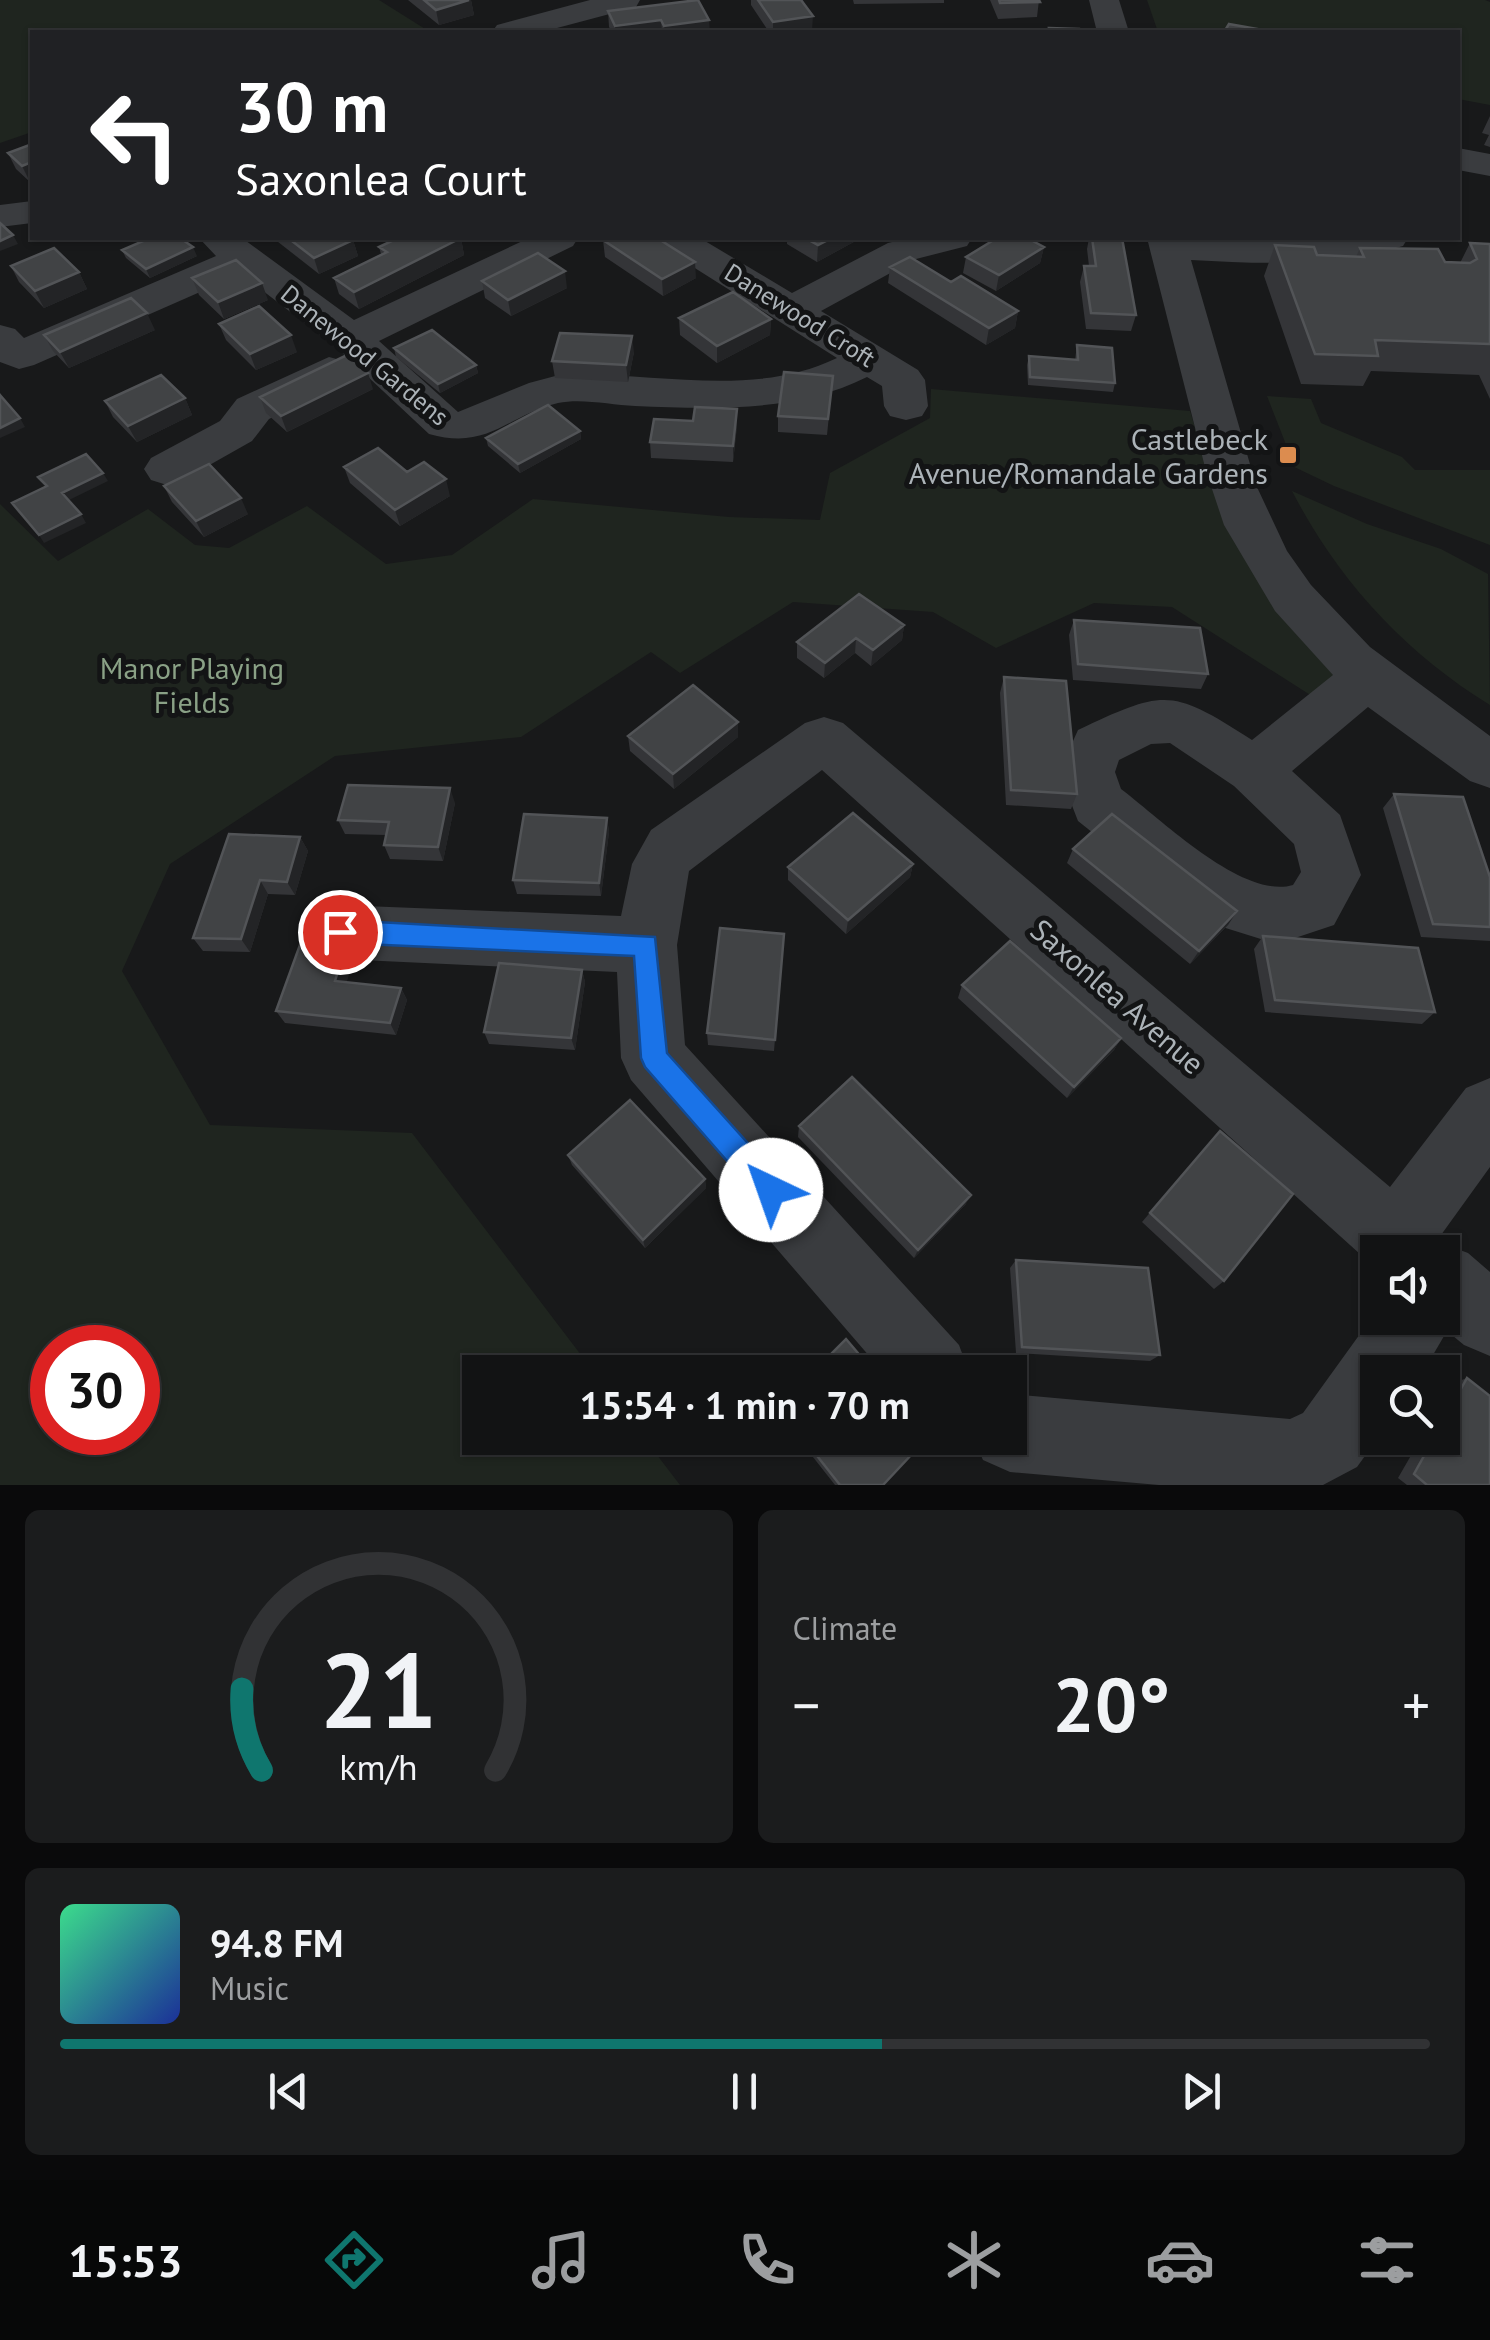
<!DOCTYPE html>
<html lang="en">
<head>
<meta charset="utf-8">
<style>
	body { margin:0; font-family:"PT Sans",sans-serif; background:#1b1c1d; color:#f1f3f6; height:100vh; display:flex; flex-direction:column; font-size:38px; white-space:nowrap }
	* { box-sizing:border-box; margin:0 }
	p { font-size:32px; color:#9c9ea0 }
	.icon { flex:none; width:55px; height:55px; fill:none; stroke:currentColor; stroke-width:2; stroke-linecap:round; stroke-linejoin:round }
	.map { position:relative; height:1485px; overflow:hidden }
	.details { display:flex; flex-direction:column; gap:25px; padding:25px; background:#0a0a0b; flex:1 }
	.details>* { flex:none }
	.guide { position:absolute; left:30px; top:30px; width:1430px; height:210px; border-radius:0px; box-shadow:0 2px 8px #0004,0 0 0 2px #313234; background:#202124; color:#fff; overflow:hidden }
	.controls { position:absolute; left:1360px; top:1235px; display:grid; gap:20px }
	.controls a { display:grid; place-items:center; width:100px; height:100px; border-radius:0px; background:#121314; box-shadow:0 2px 8px #0004,0 0 0 2px #313234; font-size:50px }
	.speed { position:absolute; left:30px; top:1325px; display:flex; gap:20px; font-size:50px; font-weight:700; text-align:center }
	.speed>* { display:grid; place-content:center; width:130px; height:130px; border-radius:50%; background:#121314; box-shadow:0 2px 8px #0004,0 0 0 2px #313234; line-height:1 }
	.speed .limit { border:15px solid #d22; background:#fff; color:#111 }
	.pin { position:absolute; display:grid; place-items:center; width:85px; height:85px; color:#fff; margin:-42px; border:5px solid #fff; border-radius:50%; box-shadow:0 2px 10px #0007 }
	.me { position:absolute; width:110px; margin:-55px; rotate:318deg; stroke-linejoin:round; filter:drop-shadow(0 0 8px #0008) }
	.turn { display:flex; align-items:center; gap:35px; height:210px; padding:0 40px; font-size:45px }
	.turn .icon { width:130px; height:130px; stroke-width:2.5 }
	.turn b { display:block; font-size:70px; line-height:85px }
	.big { font-size:75px; font-weight:600; line-height:1.1 }
	.details .tile { flex:1; display:flex; flex-direction:column; justify-content:center; gap:15px; min-width:0; padding:0 35px; border-radius:15px; background:#1b1c1d }
	.details .dial { align-items:center; gap:0 }
	.dial svg { height:260px; overflow:visible; fill:none; stroke:#313234; stroke-width:7; stroke-linecap:round; text-anchor:middle }
	.dial text { fill:#f1f3f6; stroke:none }
	.song { display:flex; align-items:center; gap:30px }
	.cover { width:120px; height:120px; border-radius:15px; background:linear-gradient(135deg,hsl(150 70% 55%),hsl(230 70% 35%)) }
	.played { height:10px; border-radius:5px; background:linear-gradient(90deg,#0f766e 60%,#313234 60%) }
	.keys { display:flex; justify-content:space-around; direction:ltr }
	.heat { display:flex; justify-content:space-between; align-items:center; font-size:55px; direction:ltr }
	.details .tiles { flex:1; display:grid; gap:25px; grid-template-columns:1fr 1fr }
	.tile:last-child { grid-column:span 2 }
	.trip { position:absolute; left:462px; top:1355px; width:565px; height:100px; border-radius:0px; background:#121314; box-shadow:0 2px 8px #0004,0 0 0 2px #313234; font-weight:600; line-height:100px; text-align:center }
	.dock { display:flex; height:160px; justify-content:space-around; align-items:center; background:#070808; color:#9c9ea0 }
	.dock .icon { width:70px; height:70px }
	.dock .on { color:#0f766e }
	.dock b { font-size:45px; color:#f1f3f6 }
	.map>svg:first-child { display:block }
</style>
</head>
<body>
<div class="map">
<svg width="1490" height="1485" viewBox="0 0 1490 1485">
	<rect width="100%" height="100%" fill="#18191a"/>
	<path fill="#1f251f" fill-rule="evenodd" d="M0,0h379l51,32h-398v100l-32,11z
		M1147,0h338l5,2v103l-32,-6v-67h-300z
		M931,389l259,22 23,73 141,197 -28,24 -154,-98 -78,-4 -98,45 -63,-36 -140,-10 -113,71 -29,-21 -130,85 -186,19 -165,108 -48,107 88,154 202,8 182,239h-114v66h164l36,47h-680v-981l58,57 90,-52 47,36 34,3 78,-42 79,58 66,-9 81,-56 196,18 91,3 10,-47 100,-55zM52,1348h86v84h-86z
		M1267,396l44,3 10,24 81,34 13,13h75v75l-156,-59 -46,-22 -3,-22z
		M1292,491l75,33 74,25 47,25 2,131c-86,-53 -152,-125 -198,-214z"/>
	<g fill="none" stroke-linecap="round" stroke-linejoin="round">
		<path fill="#3a3c3f" fill-rule="evenodd" d="M590,0h50l-4,7 -94,25h-50l5,-7z
			M1089,0h30l10,32h-32z
			M1458,148l32,6v22l-32,-6z
			M32,201v22l-32,4v-22z
			M199,238h43l112,82 175,-82h49l-5,8 -194,95 79,71 71,-29 30,-8c91,-5 191,25 278,-17l-177,-112 -5,-8h45l92,55 96,-50 21,-5h63l-5,8 -51,13 -95,52 97,59 7,10 3,26 -6,10 -16,4 -16,-4 -6,-10 -2,-20 -15,-9c-71,36 -155,32 -232,29 -24,-1 -53,-8 -77,-3 -51,12 -69,48 -129,31l-93,-87 -95,-73 -207,91 -15,4 -19,-7v-37l15,4 9,9 192,-82z
			M1147,238h261l-5,8c-71,21 -139,18 -212,14l65,225 31,66 24,34 59,62 120,89v52l-20,-7 -102,-74 -76,64 48,44 21,60 -27,50 -57,19 -61,-19 -35,-22 -103,-82 -19,-49 19,-42c87,-41 93,-42 174,10l81,-65 -58,-64 -51,-86 -18,-54zM1170,743l64,43 60,58 7,28 -8,13c-50,15 -132,-66 -172,-96l-6,-17 4,-12 32,-16z
			M329,357l15,4 6,10 -6,10 -75,38 -17,22 -69,39 -16,5 -16,-5 -7,-11 7,-11 69,-37 17,-22z
			M824,717l19,6 547,464 76,-99 24,-10v89l-49,68 3,9 24,9 22,19v84l-26,-11 -17,-14 -24,41h-45v66l-21,29 -34,18h-164l-149,-13 -27,-12 -10,-22h37v-44l280,25 13,-6 75,-104v9h64v-66h-64v17l-8,-6 -548,-493 -133,101 -12,74 8,100 274,300 10,27h-86l-252,-292 -10,-22 -4,-86 -278,-13 -22,-8 -9,-19 9,-19 22,-8 282,11 11,-52 19,-34 154,-107z"/>
	</g>
	<path fill="#343538" d="M408,0h63l3,15 -35,10z
		M698,0l12,32h-98l-3,-5 -1,-16z
		M751,0h52l9,31 -43,1 -18,-27z
		M853,0h91v3l-90,1z
		M990,0h49l-2,17 -39,2z
		M1490,116v31l-6,-2 5,-10 -7,-2z
		M32,144v37l-2,1 -14,-13 -8,-16z
		M273,238h77l3,2 5,16 -39,18z
		M461,238l3,17 -105,54 -20,-15 -5,-16 47,-24 -2,-7z
		M787,238h74l-44,24 -30,-18z
		M1089,238h33l14,77 -5,16 -45,-2 -6,-47 4,-16h5l-2,-17z
		M603,240l93,38 -33,18 -58,-39z
		M1470,243l20,1v155l-11,-24 -108,-4 -8,15 -62,-2 -37,-108 11,-31 42,10 39,2 4,-9 100,15z
		M1044,247l-4,16 -44,28 -33,-18 3,-16z
		M122,250l75,6 -47,22 -24,-20z
		M11,266l68,6 8,17 -43,19 -25,-26z
		M890,267l61,15 67,29 -3,17 -29,17 -98,-62z
		M192,278l76,22 -44,19 -25,-24z
		M482,281l85,7 -56,28 -26,-18z
		M679,318l92,1 -1,16 -53,28 -37,-28z
		M219,324l78,28 -41,18 -30,-30z
		M155,330l-86,38 -16,-17 -9,-16z
		M1077,345l38,38 -2,9 -85,-7 -1,-20 2,-9 46,4z
		M394,348l82,17 2,8 -38,20 -44,-36z
		M634,352l-6,30 -73,-4 -3,-17z
		M833,376l-6,59 -49,-3v-16z
		M373,389l-86,43 -21,-19 -6,-16z
		M185,398l7,17 -55,27 -24,-25 -8,-16z
		M693,421l44,5 -4,36 -82,-4 -1,-16z
		M580,431l1,8 -61,34 -32,-27 -2,-8z
		M344,467l63,5 43,24 -50,30 -50,-43z
		M164,486l84,28 -44,23 -32,-35z
		M1074,620l134,54 -7,15 -128,-9 -4,-45z
		M904,625l-2,15 -31,26 -16,-13 -31,25 -27,-20v-16z
		M1004,677l73,117 -6,15 -65,-4 -6,-112z
		M628,736l110,1 -64,52 -44,-38z
		M1394,794l96,133v14l-69,-4 -38,-129z
		M455,803l-12,58 -53,-2 -6,-14 2,-10 -41,-1 -7,-14z
		M607,818l2,14 -8,64 -84,-2 -4,-14z
		M300,837l8,14 -13,44 -27,-1 -18,58 -47,-1 -10,-13z
		M1073,849l164,62 -9,14 -38,39 -123,-101z
		M913,864l-3,13 -64,57 -58,-54v-13z
		M784,934l-10,117 -66,-6 -1,-12z
		M1263,936l172,76 -13,12 -157,-12 -11,-63z
		M354,959l-8,23 55,6 6,12 -11,35 -111,-12 -9,-12z
		M582,970l3,12 -10,68 -86,-6 -5,-12z
		M962,985l159,53 -7,12 -47,48 -109,-100z
		M799,1126l167,78 -52,54 -116,-121z
		M1210,1142l14,139 -10,8 -72,-67z
		M568,1155l137,24 1,9 -61,60 -73,-83z
		M1016,1260l144,95 -10,6 -134,-8 -6,-85z
		M1467,1378l23,107h-83l-9,-7 23,-40h21v-40l9,-14z
		M798,1438h129l-44,47h-48z"/>
	<path fill="#232426" d="M469,0h2l3,15 -35,10 -3,-15z
		M813,16l-1,15 -39,1v-10z
		M661,20l1,12h-47v-6z
		M709,20l1,12h-45l-1,-6z
		M32,162v19l-2,1 -8,-16z
		M13,235l5,9 -18,7v-10z
		M461,238l3,17 -105,54 -5,-17z
		M832,238h29l-44,24 1,-17z
		M353,240l5,16 -39,18 -5,-16z
		M193,247l4,9 -47,22 -4,-9z
		M1044,247l-4,16 -44,28 3,-16z
		M695,262l1,16 -33,18 -1,-17z
		M565,271l2,17 -56,28 -3,-16z
		M79,272l8,17 -43,19 -9,-17z
		M262,283l6,17 -44,19 -6,-17z
		M1018,311l-3,17 -29,17 3,-17z
		M147,313l8,17 -86,38 -9,-16z
		M771,319l-1,16 -53,28v-17z
		M291,335l6,17 -41,18 -6,-16z
		M632,336l2,16 -6,30 -2,-17z
		M476,365l2,8 -38,20 -2,-9z
		M368,373l5,16 -86,43 -6,-16z
		M185,398l7,17 -55,27 -9,-16z
		M737,409v17l-4,36v-16z
		M20,418l5,9 -25,11v-10z
		M580,431l1,8 -61,34 -2,-9z
		M103,473l5,8 -41,20 -5,-8z
		M446,479l4,17 -50,30 -5,-16z
		M241,498l7,16 -44,23 -8,-16z
		M81,514l5,9 -42,20 -5,-8z
		M904,625l-2,15 -31,26 2,-16z
		M856,638l-1,15 -31,25 1,-15z
		M738,722v15l-64,52 -1,-15z
		M450,788l5,15 -12,58 -5,-14z
		M607,818l2,14 -8,64 -2,-13z
		M300,837l8,14 -13,44 -8,-13z
		M913,864l-3,13 -64,57 2,-14z
		M260,880l8,14 -18,58 -9,-13z
		M1237,911l-9,14 -38,39 9,-13z
		M346,946l8,13 -11,35 -8,-13z
		M582,970l3,12 -10,68 -4,-12z
		M401,988l6,12 -11,35 -6,-12z
		M1121,1038l-7,12 -47,48 7,-11z
		M705,1179l1,9 -61,60 -2,-8z
		M971,1195l-5,9 -52,54 4,-8z"/>
	<path fill="#414345" stroke="#525457" stroke-width="2.5" d="M424,0h45l-33,10z
		M698,0l11,20 -45,6 -3,-6 -46,6 -7,-15z
		M758,0h43l12,16 -40,6z
		M999,0h40l1,2 -40,1z
		M1229,24l40,7 -1,1h-44z
		M1049,28l30,1v3h-29z
		M32,144v18l-10,4 -14,-13z
		M0,223l13,12 -13,6z
		M150,238h30l13,9 -47,22 -24,-19z
		M288,238h62l3,2 -39,18z
		M398,238h63l-107,54 -20,-14 53,-26 -8,-5z
		M608,238h49l38,24 -33,17 -59,-39z
		M805,238h27l-14,7z
		M997,238h30l17,9 -45,28 -33,-18z
		M1092,238h30l14,77 -45,-2 -7,-47h12z
		M1470,243l20,1v100l-115,-4 3,16 -63,-2 -40,-109 39,2 3,8 47,2 -4,-9 78,1 7,13 25,1 7,-4z
		M54,248l25,24 -44,19 -24,-25z
		M538,253l27,18 -57,29 -26,-19z
		M910,257l41,25 10,-6 57,35 -29,17 -99,-61z
		M236,260l26,23 -44,19 -26,-24z
		M733,292l38,27 -54,27 -38,-28z
		M131,298l16,15 -87,39 -16,-17z
		M259,306l32,29 -41,19 -31,-30z
		M432,330l44,35 -38,19 -44,-36z
		M560,333l72,3 -6,29 -74,-4z
		M1077,345l35,3 3,35 -85,-6 -1,-21 49,4z
		M347,355l21,18 -87,43 -21,-19z
		M784,372l49,4 -5,43 -50,-3z
		M161,375l24,23 -57,28 -23,-25z
		M0,395l20,23 -20,10z
		M548,405l32,26 -62,33 -32,-26z
		M695,407l42,2 -4,37 -83,-4 4,-23 39,2z
		M378,448l29,24 17,-10 22,17 -51,31 -51,-43z
		M86,454l17,19 -41,20 19,21 -42,21 -27,-32 35,-17 -9,-9z
		M209,464l32,34 -45,23 -32,-35z
		M859,594l45,31 -31,25 -17,-12 -31,25 -28,-21z
		M1074,620l126,8 8,46 -130,-10z
		M1004,677l62,4 11,113 -66,-4z
		M693,685l45,37 -65,52 -45,-38z
		M348,785l102,3 -12,59 -54,-2 5,-23 -51,-2z
		M1394,794l69,3 27,80v50l-57,-3z
		M853,813l60,51 -65,56 -60,-53z
		M524,814l83,4 -8,65 -86,-3z
		M1112,814l125,97 -38,40 -126,-102z
		M229,834l71,3 -13,45 -27,-2 -19,59 -48,-1z
		M720,928l64,6 -9,106 -68,-7z
		M1263,936l155,12 17,64 -160,-12z
		M1010,941l111,97 -47,49 -112,-102z
		M301,942l45,4 -11,35 66,7 -11,35 -114,-12z
		M499,963l83,7 -11,68 -87,-6z
		M852,1077l119,118 -53,55 -119,-124z
		M630,1100l75,79 -62,61 -75,-85z
		M1220,1131l73,63 -69,87 -74,-68z
		M1016,1260l132,8 12,87 -138,-8z
		M846,1339l28,33h-61z
		M1467,1378l23,18v89h-63l-13,-11 20,-36h8v-15z
		M803,1438h124l-44,47h-43z"/>
	<path fill="#1a73e8" stroke="#114b97" stroke-width="2.5" d="M340,920l315,17 12,116 114,127 4,10 -4,10 -10,4 -10,-4 -116,-133 -4,-9 -7,-102 -294,-13 -9,-3 -4,-8 4,-8z"/>
	<rect fill="#dc8c4f" stroke="#131415" stroke-width="4" x="1278" y="445" width="20" height="20" rx="5"/>
	<g text-anchor="middle" dominant-baseline="central" stroke-width="10" stroke-linejoin="round" paint-order="stroke">
		<g font-size="25" fill="#acb3b8" stroke="#131415">
			<text transform="translate(800 315) rotate(32)">Danewood Croft</text>
			<text transform="translate(365 355) rotate(39)">Danewood Gardens</text>
		</g>
		<g font-size="30" fill="#acb3b8" stroke="#131415" text-anchor="end">
			<text x="1268" y="438">Castlebeck<tspan x="1268" dy="34">Avenue/Romandale Gardens</tspan></text>
		</g>
		<g font-size="30" fill="#8aa186" stroke="#131415">
			<text x="192" y="667">Manor Playing<tspan x="192" dy="34">Fields</tspan></text>
		</g>
		<g font-size="30" fill="#acb3b8" stroke="#131415">
			<text transform="translate(1118 996) rotate(41)">Saxonlea Avenue</text>
		</g>
	</g>
</svg>
<div class="controls">
<a><svg class="icon" aria-label="sound" viewBox="0 0 24 24"><path d="M4 9h4l5-4v14l-5-4H4zM17 9q2 3 0 6"/></svg></a>
<a><svg class="icon" aria-label="search" viewBox="0 0 24 24"><circle cx="10" cy="10" r="6"/><path d="M15 15l6 6"/></svg></a>
</div>
<div class="speed"><div class="limit">30</div></div>
<div class="pin" style="left:340px;top:932px;background:#d93025"><svg class="icon" aria-label="arrive" viewBox="0 0 24 24"><path d="M6 21V4h12l-3 4 3 4H6"/></svg></div>
<svg class="me" style="left:771px;top:1190px" viewBox="-20 -20 40 40"><circle r="19" fill="#fff"/><path d="M0-13L10 11 0 6-10 11z" fill="#1a73e8"/></svg>
<div class="trip">15:54 · 1 min · 70 m</div>
<div class="guide">
<div class="turn"><svg class="icon" aria-label="left" viewBox="0 0 24 24"><path d="M17 20v-9H6M10 6l-5 5 5 5"/></svg><div><b>30 m</b>Saxonlea Court</div></div>
</div>
</div>
<section class="details">
<div class="tiles">
<div class="tile dial"><svg viewBox="0 0 100 80">
<path d="M14 69A42 42 0 1 1 86 69"/>
<path d="M14 69A42 42 0 0 1 8 44" stroke="#0f766e"/>
<text x="50" y="56" font-size="32" font-weight="700">21</text>
<text x="50" y="72" font-size="11">km/h</text>
</svg></div>
<div class="tile"><p>Climate</p>
<div class="heat"><a>−</a><b class="big">20°</b><a>+</a></div>
</div>
<div class="tile">
<div class="song"><i class="cover"></i><div><b>94.8 FM</b><p>Music</p></div></div>
<div class="played"></div>
<div class="keys"><svg class="icon" aria-label="previous" viewBox="0 0 24 24"><path d="M18 5L8 12l10 7zM5 5v14"/></svg><svg class="icon" aria-label="pause" viewBox="0 0 24 24"><path d="M8 5v14M16 5v14"/></svg><svg class="icon" aria-label="next" viewBox="0 0 24 24"><path d="M6 5l10 7-10 7zM19 5v14"/></svg></div>
</div>
</div>
</section>
<nav class="dock">
<b>15:53</b>
<svg class="icon on" aria-label="directions" viewBox="0 0 24 24"><path d="M12 3l9 9-9 9-9-9zM9 14v-3h6M13 9l2 2-2 2"/></svg>
<svg class="icon" aria-label="music" viewBox="0 0 24 24"><path d="M9 18V5l10-2v13"/><circle cx="6" cy="18" r="3"/><circle cx="16" cy="16" r="3"/></svg>
<svg class="icon" aria-label="phone" viewBox="0 0 24 24"><path d="M5 4h4l2 5-3 2q2 4 5 5l2-3 5 2v4C11 20 4 13 5 4z"/></svg>
<svg class="icon" aria-label="climate" viewBox="0 0 24 24"><path d="M12 3v18M4 7l16 10M4 17L20 7"/></svg>
<svg class="icon" aria-label="car" viewBox="0 0 24 24"><path d="M5 17H2v-5l4-1 3-4h7l3 4 3 1v5h-3M9 17h6M6 11h13"/><circle cx="7" cy="17" r="2"/><circle cx="17" cy="17" r="2"/></svg>
<svg class="icon" aria-label="filters" viewBox="0 0 24 24"><path d="M4 7h16M4 17h16"/><circle cx="9" cy="7" r="2"/><circle cx="15" cy="17" r="2"/></svg>
</nav>
</body>
</html>
